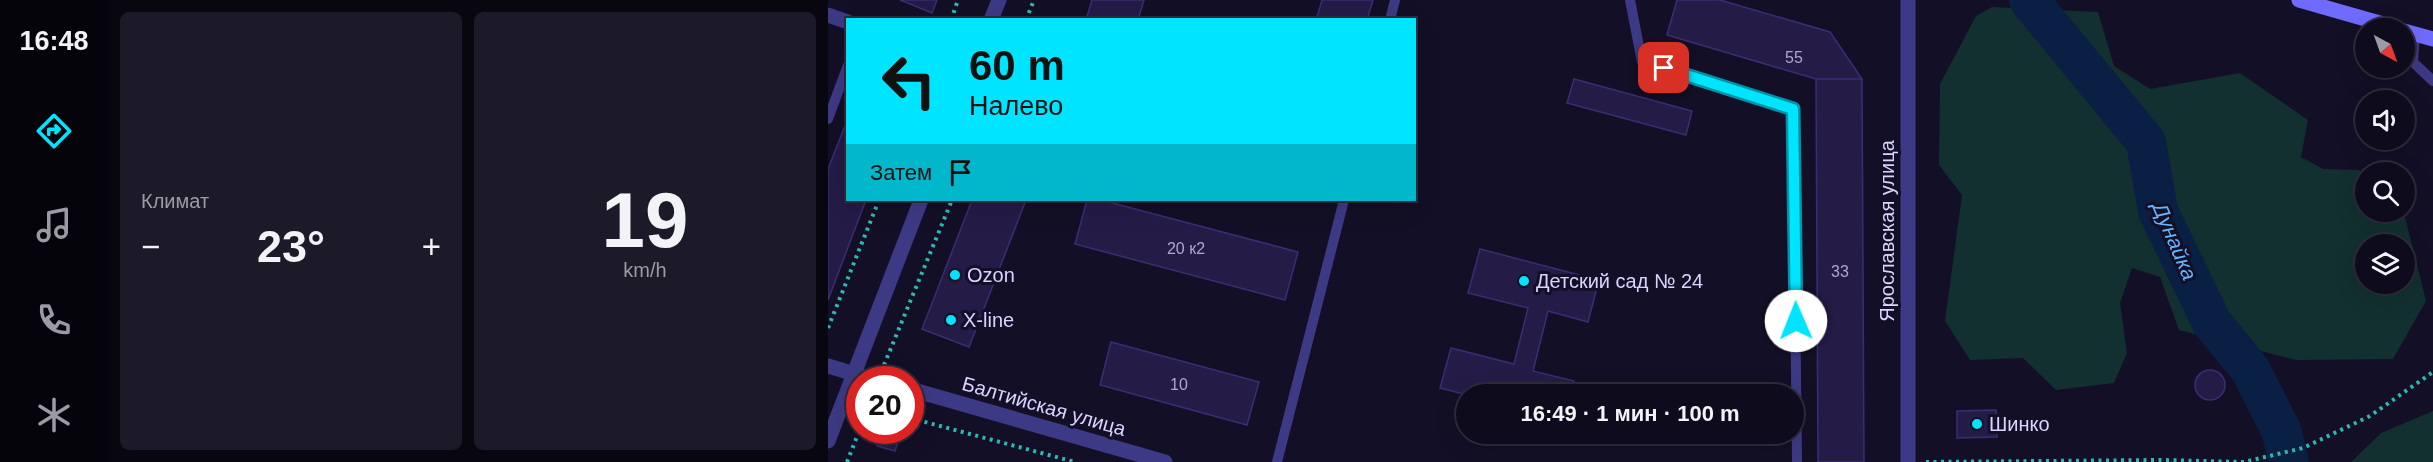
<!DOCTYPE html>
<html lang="ru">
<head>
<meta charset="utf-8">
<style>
	body { margin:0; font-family:Arial,sans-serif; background:#1c1929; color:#f1f3f6; height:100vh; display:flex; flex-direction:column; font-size:22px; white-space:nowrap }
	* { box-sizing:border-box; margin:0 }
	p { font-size:20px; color:#9b9ba3 }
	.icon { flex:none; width:33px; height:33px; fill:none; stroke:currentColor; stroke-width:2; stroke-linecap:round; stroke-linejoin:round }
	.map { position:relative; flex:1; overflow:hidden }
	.side { display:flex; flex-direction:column; gap:12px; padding:12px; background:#08060f; width:720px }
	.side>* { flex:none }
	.hud { position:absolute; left:18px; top:18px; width:570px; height:183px; border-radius:0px; box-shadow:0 6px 24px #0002,0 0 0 2px #2e2b3b; background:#00e5ff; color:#111; overflow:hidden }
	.needle { width:39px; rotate:139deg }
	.fabs { position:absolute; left:1527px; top:18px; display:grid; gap:12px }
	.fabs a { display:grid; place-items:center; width:60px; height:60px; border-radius:50%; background:#0e0b1c; box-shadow:0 6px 24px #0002,0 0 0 2px #2e2b3b; font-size:30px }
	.speed { position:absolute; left:18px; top:366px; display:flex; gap:12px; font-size:30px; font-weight:700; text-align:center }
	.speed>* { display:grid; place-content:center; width:78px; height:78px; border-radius:50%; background:#0e0b1c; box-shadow:0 6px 24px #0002,0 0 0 2px #2e2b3b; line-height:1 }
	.speed .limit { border:9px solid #d22; background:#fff; color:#111 }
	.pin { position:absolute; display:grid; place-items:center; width:51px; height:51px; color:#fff; margin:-26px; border-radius:12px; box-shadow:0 3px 9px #0006 }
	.me { position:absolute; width:66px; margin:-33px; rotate:359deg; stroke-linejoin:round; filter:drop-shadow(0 0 4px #0008) }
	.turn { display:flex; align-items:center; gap:21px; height:126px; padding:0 24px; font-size:27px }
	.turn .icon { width:78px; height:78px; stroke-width:2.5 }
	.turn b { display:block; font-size:42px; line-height:51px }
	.then { display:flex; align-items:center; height:57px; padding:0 24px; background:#0003; gap:12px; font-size:22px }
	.big { font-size:45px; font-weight:700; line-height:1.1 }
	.side .card { flex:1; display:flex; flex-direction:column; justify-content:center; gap:9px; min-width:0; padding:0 21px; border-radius:9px; background:#1c1929 }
	.side .dial { align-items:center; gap:0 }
	.dial b { font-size:78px; line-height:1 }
	.heat { display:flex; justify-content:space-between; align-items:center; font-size:33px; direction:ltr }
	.side .tiles { flex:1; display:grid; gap:12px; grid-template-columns:repeat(2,1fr) }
	.trip { position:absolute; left:628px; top:384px; width:348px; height:60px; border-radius:30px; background:#0e0b1c; box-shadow:0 6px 24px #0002,0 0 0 2px #2e2b3b; font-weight:700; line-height:60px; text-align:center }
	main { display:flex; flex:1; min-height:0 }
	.tabs { display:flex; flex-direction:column; width:108px; justify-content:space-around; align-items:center; background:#06040b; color:#9b9ba3 }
	.tabs .icon { width:42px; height:42px }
	.tabs .active { color:#00e5ff }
	.tabs b { font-size:27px; color:#f1f3f6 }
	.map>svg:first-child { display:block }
</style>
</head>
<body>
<main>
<nav class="tabs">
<b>16:48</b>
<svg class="icon active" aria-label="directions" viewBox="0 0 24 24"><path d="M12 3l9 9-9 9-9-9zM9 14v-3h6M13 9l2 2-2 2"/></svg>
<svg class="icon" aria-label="music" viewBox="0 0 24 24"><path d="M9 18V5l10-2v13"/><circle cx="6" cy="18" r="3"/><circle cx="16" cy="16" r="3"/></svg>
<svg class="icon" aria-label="phone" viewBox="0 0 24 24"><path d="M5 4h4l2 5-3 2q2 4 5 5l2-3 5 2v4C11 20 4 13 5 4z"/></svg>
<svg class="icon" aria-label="climate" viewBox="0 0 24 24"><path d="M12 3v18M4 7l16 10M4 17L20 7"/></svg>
</nav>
<section class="side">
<div class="tiles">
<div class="card"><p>Климат</p>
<div class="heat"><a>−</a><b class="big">23°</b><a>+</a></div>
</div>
<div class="card dial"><b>19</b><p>km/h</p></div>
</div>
</section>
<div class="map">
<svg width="1605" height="462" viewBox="0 0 1605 462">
	<rect width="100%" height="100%" fill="#130f26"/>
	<path fill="#12302f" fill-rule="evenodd" d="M1164,7l106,5 16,54 36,23 90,-16 68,47 -7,37 22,12 36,1 6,6 1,36 38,1 22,88 -33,58 -97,1 -117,-30 -19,-53 -28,-9 -12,35 7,50 -13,30 -58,7 -33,-32 -53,2 -25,-39 17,-126 -23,-30 1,-81 36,-68zM1538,244h38v40h-38z
		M1605,411v51h-82l30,-29z"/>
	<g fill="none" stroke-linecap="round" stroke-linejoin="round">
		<path stroke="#0a1f44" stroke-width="40" d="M1201,0l117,142 12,69 54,112 38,46 31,61 8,32"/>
	</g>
	<path fill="#241b47" stroke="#3b2d73" stroke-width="1.5" d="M72,0h37l-5,13z
		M264,0h52l-6,20h-52z
		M494,0h51l-6,20h-51z
		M849,0h43l110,32 32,47h-46l-149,-44z
		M746,79l118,32 -6,24 -119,-32z
		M988,79h46l2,383h-46z
		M20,118v82h18l-38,100v-131z
		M144,200h54l-57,147 -47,-18z
		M259,200h14l197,52 -13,48 -210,-56z
		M652,249l119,31 -11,42 -40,-11 -15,60 41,10 -4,13 -103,1 -27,-7 11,-40 63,16 14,-56 -60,-15z
		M283,342l148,40 -12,43 -147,-40z
		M1367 385a15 15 0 1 1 30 0a15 15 0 1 1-30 0Z
		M1168,410l1,27 -40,1v-27z
		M54,433l17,6 -4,12 -18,-5z"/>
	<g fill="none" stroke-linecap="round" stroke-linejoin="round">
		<path stroke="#2fb8b0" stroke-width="4" stroke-dasharray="3 4.5" stroke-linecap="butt" d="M123,20l7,-20
			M198,20l8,-20
			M0,328l51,-128
			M56,365l68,-165
			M82,418l165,44
			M19,462l13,-33
			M1098,462l235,-2 83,2 59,-14 67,-32 63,-44"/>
		<path stroke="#3d3a85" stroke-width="10" d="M802,0l12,62 151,47 4,353
			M562,20l5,-20
			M1587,34l-2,28 20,19
			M0,119l20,-54
			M449,462l67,-262"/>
		<path stroke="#3d3a85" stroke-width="15" d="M0,15l20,7
			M0,366l47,14
			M82,389l255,73"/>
		<path stroke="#3d3a85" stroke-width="15" d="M1080,0v462
			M163,20l8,-20
			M0,441l93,-241"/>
		<path stroke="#6f6bff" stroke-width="15" d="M1471,0l98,28
			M1576,31l29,8"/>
	</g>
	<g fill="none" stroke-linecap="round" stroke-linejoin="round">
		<defs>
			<path id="route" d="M836,68l129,41 3,212"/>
		</defs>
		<use href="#route" stroke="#0095a6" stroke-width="15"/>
		<use href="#route" stroke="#00e5ff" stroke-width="10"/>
	</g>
	<g fill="#00e5ff" stroke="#130f26" stroke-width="2">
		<circle cx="127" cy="275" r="6"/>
		<circle cx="696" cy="281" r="6"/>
		<circle cx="123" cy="320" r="6"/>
		<circle cx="1149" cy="424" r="6"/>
	</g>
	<g text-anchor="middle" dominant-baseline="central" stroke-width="6" stroke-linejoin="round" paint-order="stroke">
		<g font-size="16" fill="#aca6d1">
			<text x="966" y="57">55</text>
			<text x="358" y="248">20 к2</text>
			<text x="1012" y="271">33</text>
			<text x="351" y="384">10</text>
		</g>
		<g font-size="20" fill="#d9d4ff" stroke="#130f26">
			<text transform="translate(1059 231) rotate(-90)">Ярославская улица</text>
			<text transform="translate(216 406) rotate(16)">Балтийская улица</text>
		</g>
		<g font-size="20" fill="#d9d4ff" stroke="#130f26" text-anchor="start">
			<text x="139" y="275">Ozon</text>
			<text x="708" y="281">Детский сад № 24</text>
			<text x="135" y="320">X-line</text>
			<text x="1161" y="424">Шинко</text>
		</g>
		<g font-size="21" font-style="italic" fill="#62b6ff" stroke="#130f26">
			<text transform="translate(1347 241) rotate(67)">Дунайка</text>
		</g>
	</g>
</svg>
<div class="fabs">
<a><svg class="needle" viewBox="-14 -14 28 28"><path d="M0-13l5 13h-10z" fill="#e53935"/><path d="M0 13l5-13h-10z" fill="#9b9ba3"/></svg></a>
<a><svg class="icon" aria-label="sound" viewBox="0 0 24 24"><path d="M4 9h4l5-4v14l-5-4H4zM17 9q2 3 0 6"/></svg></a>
<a><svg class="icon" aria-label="search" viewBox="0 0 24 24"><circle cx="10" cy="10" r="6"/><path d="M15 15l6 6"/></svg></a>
<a><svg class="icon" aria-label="layers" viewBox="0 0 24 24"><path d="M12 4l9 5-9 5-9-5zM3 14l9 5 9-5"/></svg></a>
</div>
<div class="speed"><div class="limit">20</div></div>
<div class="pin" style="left:836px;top:68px;background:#d93025"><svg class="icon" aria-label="arrive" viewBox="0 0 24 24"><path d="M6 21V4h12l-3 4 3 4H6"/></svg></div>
<svg class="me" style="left:968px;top:321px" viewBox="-20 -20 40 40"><circle r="19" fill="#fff"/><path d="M0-13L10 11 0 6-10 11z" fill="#00e5ff"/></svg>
<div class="trip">16:49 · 1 мин · 100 m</div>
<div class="hud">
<div class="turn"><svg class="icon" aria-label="left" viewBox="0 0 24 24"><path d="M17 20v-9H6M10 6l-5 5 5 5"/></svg><div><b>60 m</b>Налево</div></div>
<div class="then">Затем<svg class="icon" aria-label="arrive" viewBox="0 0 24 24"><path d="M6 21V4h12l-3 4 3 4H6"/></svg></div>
</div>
</div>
</main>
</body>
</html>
